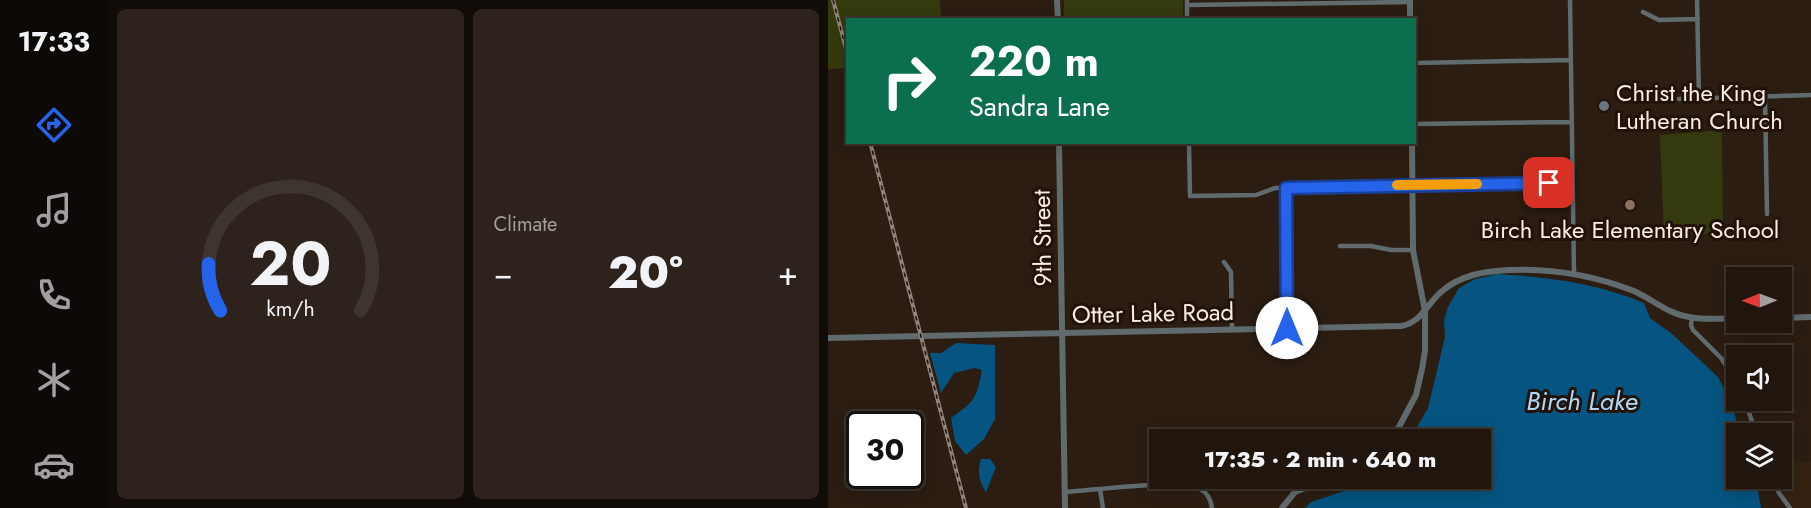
<!DOCTYPE html>
<html lang="en">
<head>
<meta charset="utf-8">
<style>
	body { margin:0; font-family:Jost,sans-serif; background:#2d231c; color:#f1f3f6; height:100vh; display:flex; flex-direction:column; font-size:22px; white-space:nowrap }
	* { box-sizing:border-box; margin:0 }
	p { font-size:20px; color:#a29f9e }
	.icon { flex:none; width:33px; height:33px; fill:none; stroke:currentColor; stroke-width:2; stroke-linecap:round; stroke-linejoin:round }
	.map { position:relative; flex:1; overflow:hidden }
	.sheet { display:flex; flex-direction:column; gap:9px; padding:9px; background:#120c08; width:720px }
	.sheet>* { flex:none }
	.hud { position:absolute; left:18px; top:18px; width:570px; height:126px; border-radius:0px; box-shadow:0 3px 15px #0003,0 0 0 2px #3d352e; background:#0b6e4f; color:#fff; overflow:hidden }
	.needle { width:39px; rotate:269deg }
	.tools { position:absolute; left:898px; top:267px; display:grid; gap:12px }
	.tools a { display:grid; place-items:center; width:66px; height:66px; border-radius:0px; background:#20160e; box-shadow:0 3px 15px #0003,0 0 0 2px #3d352e; font-size:30px }
	.speed { position:absolute; left:18px; top:411px; display:flex; gap:12px; font-size:30px; font-weight:700; text-align:center }
	.speed>* { display:grid; place-content:center; width:78px; height:78px; border-radius:50%; background:#20160e; box-shadow:0 3px 15px #0003,0 0 0 2px #3d352e; line-height:1 }
	.speed .limit { border:3px solid #111; border-radius:9px; background:#fff; color:#111 }
	.pin { position:absolute; display:grid; place-items:center; width:51px; height:51px; color:#fff; margin:-26px; border-radius:12px; box-shadow:0 3px 9px #0006 }
	.me { position:absolute; width:66px; margin:-33px; rotate:0deg; stroke-linejoin:round; filter:drop-shadow(0 0 4px #0008) }
	.turn { display:flex; align-items:center; gap:21px; height:126px; padding:0 24px; font-size:27px }
	.turn .icon { width:78px; height:78px; stroke-width:2.5 }
	.turn b { display:block; font-size:42px; line-height:51px }
	.big { font-size:45px; font-weight:800; line-height:1.1 }
	.sheet .widget { flex:1; display:flex; flex-direction:column; justify-content:center; gap:9px; min-width:0; padding:0 21px; border-radius:9px; background:#2d231c }
	.sheet .dial { align-items:center; gap:0 }
	.dial svg { height:156px; overflow:visible; fill:none; stroke:#3d352e; stroke-width:7; stroke-linecap:round; text-anchor:middle }
	.dial text { fill:#f1f3f6; stroke:none }
	.heat { display:flex; justify-content:space-between; align-items:center; font-size:33px; direction:ltr }
	.sheet .tiles { flex:1; display:grid; gap:9px; grid-template-columns:repeat(2,1fr) }
	.trip { position:absolute; left:321px; top:429px; width:342px; height:60px; border-radius:0px; background:#20160e; box-shadow:0 3px 15px #0003,0 0 0 2px #3d352e; font-weight:800; line-height:60px; text-align:center }
	main { display:flex; flex:1; min-height:0 }
	.dock { display:flex; flex-direction:column; width:108px; justify-content:space-around; align-items:center; background:#0d0906; color:#a29f9e }
	.dock .icon { width:42px; height:42px }
	.dock .active { color:#2563eb }
	.dock b { font-size:27px; color:#f1f3f6 }
	.map>svg:first-child { display:block }
</style>
</head>
<body>
<main>
<nav class="dock">
<b>17:33</b>
<svg class="icon active" aria-label="directions" viewBox="0 0 24 24"><path d="M12 3l9 9-9 9-9-9zM9 14v-3h6M13 9l2 2-2 2"/></svg>
<svg class="icon" aria-label="music" viewBox="0 0 24 24"><path d="M9 18V5l10-2v13"/><circle cx="6" cy="18" r="3"/><circle cx="16" cy="16" r="3"/></svg>
<svg class="icon" aria-label="phone" viewBox="0 0 24 24"><path d="M5 4h4l2 5-3 2q2 4 5 5l2-3 5 2v4C11 20 4 13 5 4z"/></svg>
<svg class="icon" aria-label="climate" viewBox="0 0 24 24"><path d="M12 3v18M4 7l16 10M4 17L20 7"/></svg>
<svg class="icon" aria-label="car" viewBox="0 0 24 24"><path d="M5 17H2v-5l4-1 3-4h7l3 4 3 1v5h-3M9 17h6M6 11h13"/><circle cx="7" cy="17" r="2"/><circle cx="17" cy="17" r="2"/></svg>
</nav>
<section class="sheet">
<div class="tiles">
<div class="widget dial"><svg viewBox="0 0 100 80">
<path d="M14 69A42 42 0 1 1 86 69"/>
<path d="M14 69A42 42 0 0 1 8 45" stroke="#2563eb"/>
<text x="50" y="56" font-size="32" font-weight="700">20</text>
<text x="50" y="72" font-size="11">km/h</text>
</svg></div>
<div class="widget"><p>Climate</p>
<div class="heat"><a>−</a><b class="big">20°</b><a>+</a></div>
</div>
</div>
</section>
<div class="map">
<svg width="983" height="508" viewBox="0 0 983 508">
	<rect width="100%" height="100%" fill="#2b1d12"/>
	<path fill="#342111" d="M954,462h29v46h-18l-12,-16 -6,-13 7,-1z"/>
	<path fill="#353a0e" d="M0,0h112l1,19 -93,1 -1,48 -19,1z
		M236,0h119v19h-119z
		M894,130l1,102 -59,5 -4,-102z"/>
	<path fill="#055481" d="M670,274c50,3 100,9 146,29l6,15 21,15 47,44 10,19 13,37 -4,1v44l19,1 5,29h-456l6,-6 42,-14 14,-9 113,-1v-38l-70,-1 18,-31 17,-71 -1,-17 4,-13 11,-19 16,-9z
		M128,343l39,2v74l-11,20 -18,16 -11,-14 -4,-23c24,-17 25,-19 31,-48l-8,-2 -20,5 -13,20 -11,-40h11z
		M153,459h9l6,8 -10,25c-7,-10 -9,-21 -5,-33z"/>
	<g fill="none" stroke-linecap="round" stroke-linejoin="round">
		<path stroke="#616b6e" stroke-width="4.5" d="M359,0v20
			M742,0l4,273
			M869,0l2,98
			M359,5l223,-3
			M815,12l16,8 39,-1
			M586,63l157,-3
			M937,97l2,117
			M851,99l132,-4
			M586,124l158,-2
			M361,142l1,54 66,-1 19,-7h10c96,0 192,-7 288,-5
			M457,188l2,140
			M512,246h31l20,4h22
			M396,262l7,10 1,57
			M864,318l-1,7 2,5 28,28 16,24
			M917,400l11,34
			M944,478l7,15 11,15
			M272,489l3,19
			M236,492c28,-1 116,-14 136,-3 8,4 11,11 12,19"/>
		<path stroke="#616b6e" stroke-width="6" d="M229,0l1,20
			M582,0v20
			M231,142l6,366
			M954,318l29,-1
			M0,338l573,-12c20,-3 26,-22 40,-34 19,-17 44,-21 68,-22 44,-2 84,5 125,21 11,5 24,14 36,20 21,10 44,8 67,7
			M564,440l24,-45 6,-26 3,-18v-40l-12,-61 -1,-108
			M454,508l13,-16 36,-14"/>
		<defs>
			<path id="rail" d="M5,0l15,56
				M42,142l96,366"/>
		</defs>
		<use href="#rail" stroke="#8f837a" stroke-width="4"/>
		<use href="#rail" stroke="#211309" stroke-width="1.5" stroke-dasharray="4.5" stroke-linecap="butt"/>
	</g>
	<g fill="none" stroke-linecap="round" stroke-linejoin="round">
		<defs>
			<path id="route" d="M459,328l-1,-140 263,-5"/>
		</defs>
		<use href="#route" stroke="#184099" stroke-width="15"/>
		<use href="#route" stroke="#2563eb" stroke-width="10"/>
		<path stroke="#f59e0b" stroke-width="10" d="M569,185l80,-1"/>
	</g>
	<circle fill="#6b7280" stroke="#211309" stroke-width="2" cx="776" cy="106" r="6"/>
	<circle fill="#8d6e63" stroke="#211309" stroke-width="2" cx="802" cy="205" r="6"/>
	<g text-anchor="middle" dominant-baseline="central" stroke-width="6" stroke-linejoin="round" paint-order="stroke">
		<g font-size="24" fill="#f8ede6" stroke="#211309" text-anchor="start">
			<text x="788" y="92">Christ the King<tspan x="788" dy="28">Lutheran Church</tspan></text>
			<text x="802" y="229" text-anchor="middle">Birch Lake Elementary School</text>
		</g>
		<g font-size="24" fill="#f8ede6" stroke="#211309">
			<text transform="translate(214 238) rotate(-91)">9th Street</text>
			<text transform="translate(325 313) rotate(-1)">Otter Lake Road</text>
		</g>
		<g font-size="26" font-style="italic" fill="#afd8f8" stroke="#211309">
			<text x="754" y="401">Birch Lake</text>
		</g>
	</g>
</svg>
<div class="tools">
<a><svg class="needle" viewBox="-14 -14 28 28"><path d="M0-13l5 13h-10z" fill="#e53935"/><path d="M0 13l5-13h-10z" fill="#a29f9e"/></svg></a>
<a><svg class="icon" aria-label="sound" viewBox="0 0 24 24"><path d="M4 9h4l5-4v14l-5-4H4zM17 9q2 3 0 6"/></svg></a>
<a><svg class="icon" aria-label="layers" viewBox="0 0 24 24"><path d="M12 4l9 5-9 5-9-5zM3 14l9 5 9-5"/></svg></a>
</div>
<div class="speed"><div class="limit">30</div></div>
<div class="pin" style="left:721px;top:183px;background:#d93025"><svg class="icon" aria-label="arrive" viewBox="0 0 24 24"><path d="M6 21V4h12l-3 4 3 4H6"/></svg></div>
<svg class="me" style="left:459px;top:328px" viewBox="-20 -20 40 40"><circle r="19" fill="#fff"/><path d="M0-13L10 11 0 6-10 11z" fill="#2563eb"/></svg>
<div class="trip">17:35 · 2 min · 640 m</div>
<div class="hud">
<div class="turn"><svg class="icon" aria-label="right" viewBox="0 0 24 24"><path d="M7 20v-9h11M14 6l5 5-5 5"/></svg><div><b>220 m</b>Sandra Lane</div></div>
</div>
</div>
</main>
</body>
</html>
